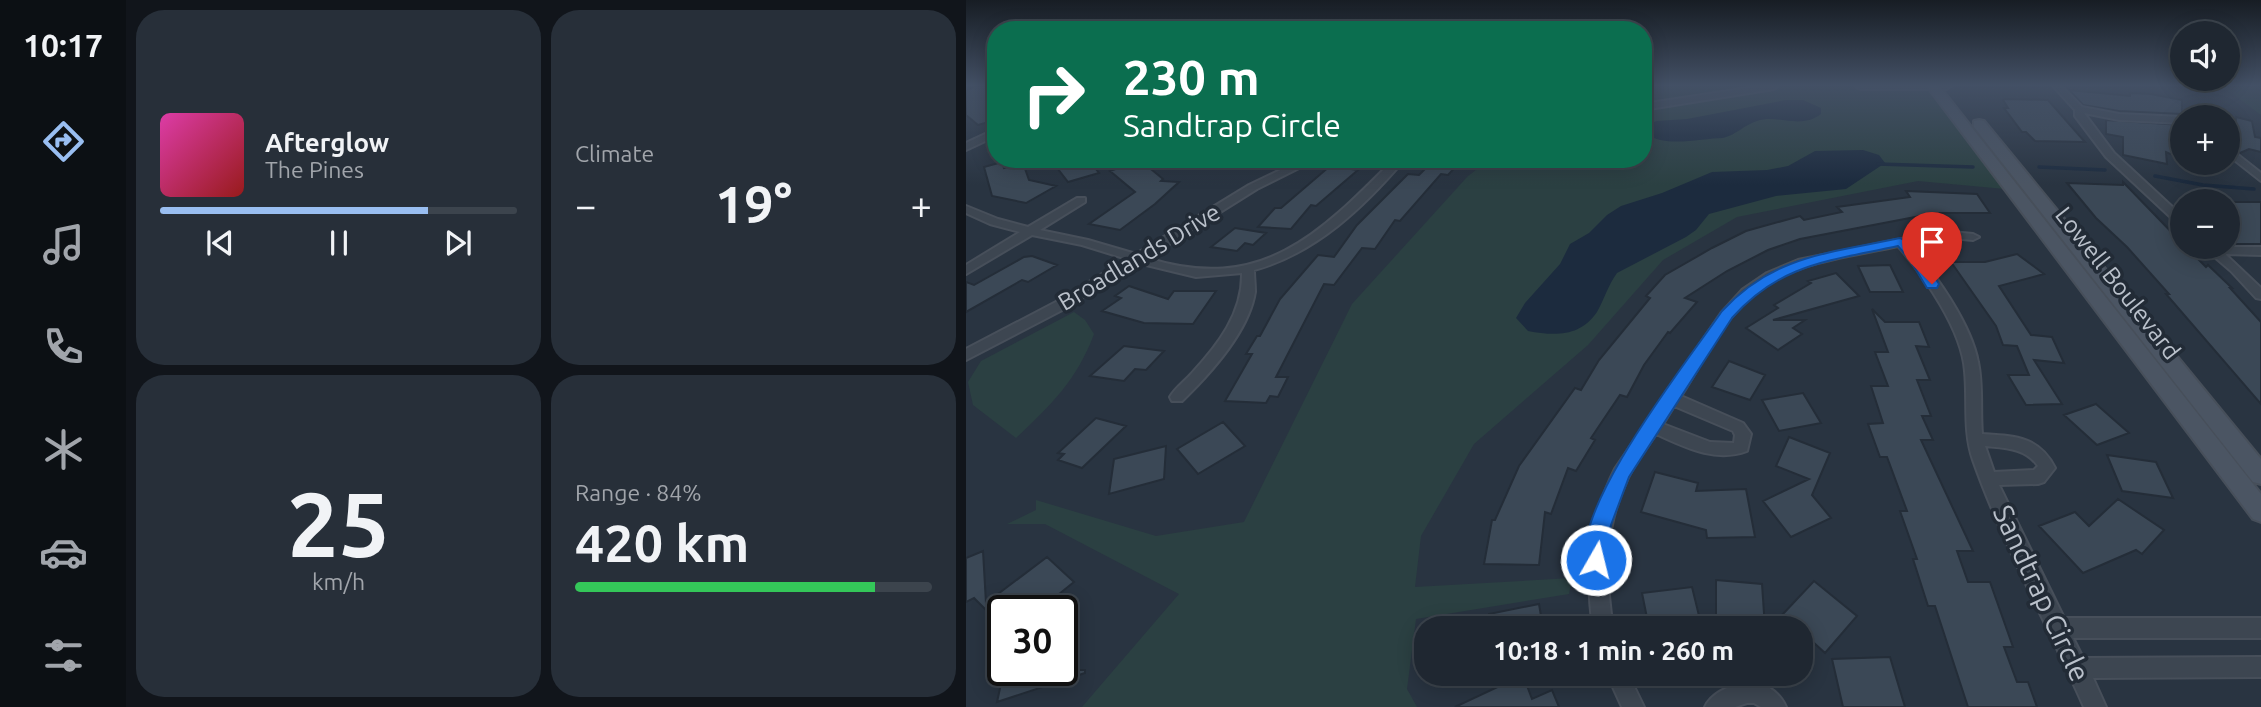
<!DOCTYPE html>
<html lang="en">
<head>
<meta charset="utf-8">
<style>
	body { margin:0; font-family:Ubuntu,sans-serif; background:#272f39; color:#f1f3f6; height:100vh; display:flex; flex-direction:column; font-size:26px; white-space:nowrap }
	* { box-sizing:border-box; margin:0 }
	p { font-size:23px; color:#a1a5ab }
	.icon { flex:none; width:38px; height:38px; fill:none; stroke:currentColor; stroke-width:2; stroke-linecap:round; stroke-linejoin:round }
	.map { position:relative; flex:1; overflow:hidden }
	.details { display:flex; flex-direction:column; gap:10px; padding:10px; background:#11151b; width:840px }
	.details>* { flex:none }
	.hud { position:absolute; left:21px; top:21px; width:665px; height:147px; border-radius:28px; box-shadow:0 4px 18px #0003,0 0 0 2px #3c444d; background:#0b6e4f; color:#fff; overflow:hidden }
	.tools { position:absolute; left:1204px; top:21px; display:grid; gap:14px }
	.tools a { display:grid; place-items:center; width:70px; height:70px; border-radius:50%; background:#1f2731; box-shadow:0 4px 18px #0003,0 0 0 2px #3c444d; font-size:35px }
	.speed { position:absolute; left:21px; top:595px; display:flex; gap:14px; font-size:35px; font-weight:700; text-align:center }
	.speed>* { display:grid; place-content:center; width:91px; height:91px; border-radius:50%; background:#1f2731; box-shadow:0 4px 18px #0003,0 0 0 2px #3c444d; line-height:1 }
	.speed .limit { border:4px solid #111; border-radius:10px; background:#fff; color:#111 }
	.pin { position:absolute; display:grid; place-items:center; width:60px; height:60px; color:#fff; margin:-72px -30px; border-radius:50% 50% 50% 0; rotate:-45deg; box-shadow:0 0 7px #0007 }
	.pin .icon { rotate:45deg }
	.me { position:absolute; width:77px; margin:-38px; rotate:8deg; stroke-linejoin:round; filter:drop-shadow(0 0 5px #0008) }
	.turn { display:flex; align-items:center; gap:24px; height:147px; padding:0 21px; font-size:32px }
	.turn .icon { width:91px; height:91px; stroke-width:2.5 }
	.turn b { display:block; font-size:49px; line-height:60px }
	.big { font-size:52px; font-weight:600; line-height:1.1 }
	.details .tile { flex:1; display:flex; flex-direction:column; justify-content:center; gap:10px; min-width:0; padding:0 24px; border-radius:28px; background:#272f39 }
	.details .dial { align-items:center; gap:0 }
	.dial b { font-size:91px; line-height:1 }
	.song { display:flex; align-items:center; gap:21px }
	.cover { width:84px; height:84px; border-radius:10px; background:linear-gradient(135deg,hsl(320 70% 55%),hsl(0 70% 35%)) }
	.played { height:7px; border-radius:4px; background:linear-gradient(90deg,#99bef1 75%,#3c444d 75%) }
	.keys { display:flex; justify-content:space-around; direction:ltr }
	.heat { display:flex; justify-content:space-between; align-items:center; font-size:38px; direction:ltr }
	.charge { height:10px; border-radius:5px; background:linear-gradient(90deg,#34c759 84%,#3c444d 0) }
	.details .tiles { flex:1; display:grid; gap:10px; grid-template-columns:repeat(2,1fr) }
	.trip { position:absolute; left:448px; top:616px; width:399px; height:70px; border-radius:28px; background:#1f2731; box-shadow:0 4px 18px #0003,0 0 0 2px #3c444d; font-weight:600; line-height:70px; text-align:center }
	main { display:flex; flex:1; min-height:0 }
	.dock { display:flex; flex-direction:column; width:126px; justify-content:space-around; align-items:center; background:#0c1014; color:#a1a5ab }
	.dock .icon { width:49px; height:49px }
	.dock .active { color:#99bef1 }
	.dock b { font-size:32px; color:#f1f3f6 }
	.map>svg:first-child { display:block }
</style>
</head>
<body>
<main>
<nav class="dock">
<b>10:17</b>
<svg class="icon active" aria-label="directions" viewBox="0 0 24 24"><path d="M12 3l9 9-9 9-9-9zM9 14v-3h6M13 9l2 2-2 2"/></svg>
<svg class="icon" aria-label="music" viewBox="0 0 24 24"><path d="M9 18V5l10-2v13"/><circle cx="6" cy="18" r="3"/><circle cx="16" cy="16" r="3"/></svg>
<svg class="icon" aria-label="phone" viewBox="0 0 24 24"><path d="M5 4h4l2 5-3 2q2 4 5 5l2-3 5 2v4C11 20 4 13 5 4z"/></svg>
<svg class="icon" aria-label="climate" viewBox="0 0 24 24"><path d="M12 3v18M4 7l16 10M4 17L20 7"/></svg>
<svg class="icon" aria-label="car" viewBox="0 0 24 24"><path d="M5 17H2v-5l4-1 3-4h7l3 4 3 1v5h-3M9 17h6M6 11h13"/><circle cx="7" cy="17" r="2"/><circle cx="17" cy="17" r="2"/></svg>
<svg class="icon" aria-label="filters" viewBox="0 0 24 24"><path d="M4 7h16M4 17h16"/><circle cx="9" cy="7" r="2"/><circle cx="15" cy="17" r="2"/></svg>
</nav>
<section class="details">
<div class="tiles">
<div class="tile">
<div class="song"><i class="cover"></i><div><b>Afterglow</b><p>The Pines</p></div></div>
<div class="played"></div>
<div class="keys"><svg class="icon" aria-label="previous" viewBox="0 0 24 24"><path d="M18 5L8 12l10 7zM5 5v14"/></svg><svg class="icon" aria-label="pause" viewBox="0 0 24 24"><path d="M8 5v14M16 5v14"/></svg><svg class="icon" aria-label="next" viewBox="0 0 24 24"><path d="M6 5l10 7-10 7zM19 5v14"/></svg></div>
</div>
<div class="tile"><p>Climate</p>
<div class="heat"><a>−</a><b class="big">19°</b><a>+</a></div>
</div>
<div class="tile dial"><b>25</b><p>km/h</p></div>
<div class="tile"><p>Range · 84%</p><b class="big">420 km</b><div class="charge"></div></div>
</div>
</section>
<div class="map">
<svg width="1295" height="707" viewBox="0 0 1295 707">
	<rect width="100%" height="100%" fill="#293441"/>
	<path fill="#2b4042" d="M677,86h103l-103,17z
		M838,86l116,3 11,3 74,97 -87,-8 -181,36 -74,43 -75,85 -114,99 -53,92 -6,51 157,-9 -3,16 -153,25 -9,70 10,18h-335l97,-113 -134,-70h-38l29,-14v-10l120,36 88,-14 108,-218 116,-128 23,-17h152v-50l123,-21z
		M1256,86h39v29z
		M108,312l11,8 9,14c-17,46 -43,71 -78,104l-43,-33 -5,-23 13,-21z"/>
	<path fill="#1c2b3e" d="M820,100h17l18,8v6c-21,16 -43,0 -64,7 -13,4 -21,14 -34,17 -22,0 -65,12 -79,-8l3,-6 10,-3 30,-2z
		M897,150l16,5 6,8 -39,26 -70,7 -67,18 -13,16 -10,7 -69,36c-9,12 -13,27 -20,39 -17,25 -42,24 -69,19l-12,-13 9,-15 35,-39 10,-20 19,-11 18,-18 14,-9 41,-13 50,-21 55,-2 21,-4 27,-15z"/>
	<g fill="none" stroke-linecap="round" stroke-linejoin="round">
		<path stroke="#1c2b3e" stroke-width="3.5" d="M912,164l95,3
			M1073,167l66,3
			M1189,176l48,9 51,4"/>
	</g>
	<path fill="#3b4856" stroke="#242d38" stroke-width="2" d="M9,86h14l-1,18 8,6v10l-18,5 -12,-10v-25z
		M1103,90l61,6v-3l21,1 31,6v14l-63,-3 -36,-6z
		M1040,99l42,1 37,42 -50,-1 -9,-9h-4l-18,-24h4l-5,-8z
		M1270,117l16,4 3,16 6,1v14l-12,-3 -9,4 -5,-4z
		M1140,120l76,5v34l-16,-7 1,12 -44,-9v-18l-17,-3z
		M469,159h28l-15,16 -7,-1 -41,47 -5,-1 -20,29 -13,-1 -28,37 -10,-1 -48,93h12l-10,20 -8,-1 -4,7 -41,-2 27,-47h-6l11,-18h3l20,-37 38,-44 16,2 23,-32 51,-51 11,1z
		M123,160l10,13 -31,9 -10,-13z
		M174,160l23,19 -2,2 18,1 -24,22 -35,26 -31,-6 46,-32 -25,-21z
		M36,162l2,6 19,-5 6,17 27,6 -30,17 -34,-7 -8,-29z
		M364,166l28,4 -42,36 -5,-1 -20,24 -33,-2 17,-19h6z
		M1157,182l59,61v4h4l20,20 2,-2 24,23h-2l31,34v82l-95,-110h3l-42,-47 -31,-29 -29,-35 56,2z
		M940,191l71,3 13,19h-54l-136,26 -32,11 -41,21 -42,27 12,4 -27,31 -2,-1 -24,33 -17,32 -7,-2 -29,43 4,2 -19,31 -8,-3 -17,46 -6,-2 -6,53 -55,-1 8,-44h3l24,-54 56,-78 6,2 18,-30 51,-62 -4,-2 19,-21 47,-27 34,-17 54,-15 4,4 38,-8 -5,-5 73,-10z
		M1262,202h33v42h-33z
		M269,228l31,5 -13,12 -8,-2 -8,8 -26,-4z
		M1051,254l27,20 -45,12 32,49 21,2 12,26 -30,-3 28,44 -36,1 -18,-30h21l-12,-29 -14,-1 -7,-19 -45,-64h34z
		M66,256l25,9 -29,17 -6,-2 -56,32v-30l8,3 50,-28z
		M924,265l13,27h-33l-12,-26z
		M870,273l23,23 -86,24h32l-12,8 9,6 -24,16 -32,-22 32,-20 -4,-3 37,-22 -3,-2z
		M163,286l39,13 6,-8h42l-23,33 -49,-1 -42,-12 19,-13 -6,-2z
		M906,309l13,13h34l10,25 -13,-1 14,34h-13l14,36h-9l11,24h-12l52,111h-16l11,31h22l23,65h-9l13,35h11l9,25h-69l-33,-101h-7l-15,-47h4l-17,-48h7l-20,-54h-7l-12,-33 15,-1 -12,-37h17l-13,-34h13z
		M158,346l40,5 -18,19 -11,-1 -11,12 -34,-5z
		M763,361l36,14 -15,25 -38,-13z
		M837,393l18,30 -42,8 -17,-31z
		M1130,404l33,29 -32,12 -33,-30z
		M130,418l30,8 -44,42 -24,-8 6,-6 -6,-1z
		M257,422l22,24 -47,28 -21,-25z
		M823,437l41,16 -18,42 19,23 -40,19 -28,-36 46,-22 -33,-13z
		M200,446l-2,33 -55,15 5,-35z
		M1141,455l49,7 17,36 -51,-7z
		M689,472l43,11 -2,8 50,-2 9,48 -48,1 -1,-8 -65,-18z
		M1152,499l46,31 -22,24 -6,-4 -53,23 -44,-47 36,-14 14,14z
		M17,551l3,52 61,-46 27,25 -36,29h-35v16l-29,-29 -8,4v-44z
		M750,580l46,4 3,44 -49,-2z
		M848,581l43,35 -32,37 -24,-22v-3h-4l-15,-13z
		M726,587l10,41h-53l-7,-35z
		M573,604l4,24h-53l-1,-14z
		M924,657l15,50h-62l-11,-48z
		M38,670h81v3l-88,29z
		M557,675l9,24 20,-9 7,17h-104z"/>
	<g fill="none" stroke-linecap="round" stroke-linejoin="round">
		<defs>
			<path id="street" d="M795,86h17l-4,3 -131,21v-6z
				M890,86h95l-4,3h-87z
				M1087,86h8l21,21 37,7 63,3v6l-63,-3 -35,-7 30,40 68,63v9l-4,-1 -72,-67 -31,-41v-6z
				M30,129v7l-30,14v-7z
				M1262,147l33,26v8l-33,-26z
				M337,159h14l-60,30 -110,69c114,36 172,-23 247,-99h11c-41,48 -89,94 -151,111 0,7 1,15 1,22 -6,39 -46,83 -73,109h-10l-2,-4c5,-9 15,-16 22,-24 26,-28 51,-60 50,-100l-46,4 -58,-14 -72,45 -100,52v-11l90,-47 71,-43 -45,-14 -50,-10 -66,39v-9l54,-33 -30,-8 -24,-11v-7l32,13 30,8 49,-29h8v4l-45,28 48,10 48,14 113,-69z
				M975,231l32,3 6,3 -6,3 -32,-3 -32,7c26,29 62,80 69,118 5,23 2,48 4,72 32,2 57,2 73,34l-11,14 -6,2 -39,1 65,133h197v20h-188l10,20 178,-1v20l-168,1 13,29h-22c-36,-82 -81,-162 -111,-247 -10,-29 -5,-58 -8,-89 -3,-41 -40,-94 -67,-125 -49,11 -106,15 -146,49 -30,26 -50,68 -71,101l62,27 8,11 -4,17c-32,12 -62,-4 -91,-17 -10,15 -22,30 -29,46 -23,47 -22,97 -14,148h-20c-8,-56 -4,-107 22,-159l107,-157 20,-22 25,-17 31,-13zM708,406l59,25 2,4 -1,8 -24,-1 -47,-18zM1019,446c20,2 41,2 53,20l-4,4 -40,2z
				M1237,247h58v8l-36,-1 36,34v11l-5,-1 -25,-27z
				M641,674h21l16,33h-22z
				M781,682c17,0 32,9 39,25h-25l-7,-4h-7l-12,4h-30c7,-15 27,-22 42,-25z"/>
			<path id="secondary" d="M961,86h12l322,408v28l-8,-3z
				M1013,120l5,1 277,338v25l-8,-2 -279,-355v-6z"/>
		</defs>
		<use href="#street" stroke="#474f5a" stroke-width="4"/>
		<use href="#secondary" stroke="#474f5a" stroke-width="4"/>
		<use href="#street" fill="#3d4651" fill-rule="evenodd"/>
		<use href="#secondary" fill="#4b5563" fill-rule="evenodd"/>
	</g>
	<linearGradient id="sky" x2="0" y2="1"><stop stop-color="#171d24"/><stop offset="0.46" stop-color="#435065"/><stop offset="1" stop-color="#435065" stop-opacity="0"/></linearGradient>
	<rect width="1295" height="185" fill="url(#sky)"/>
	<path fill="#1a73e8" stroke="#114b97" stroke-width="2" d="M934,238c19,7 29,30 39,46l-2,4h-10l-17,-28 -12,-14c-68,15 -117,17 -166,72l-103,159 -18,48 -8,41 -7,3 -8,-3c-23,-50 103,-210 134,-255 52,-56 108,-58 178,-73z"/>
	<g text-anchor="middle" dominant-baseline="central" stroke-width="7" stroke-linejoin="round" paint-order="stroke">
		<g font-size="24" fill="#bac1cb" stroke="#222b36">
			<text transform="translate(173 257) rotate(-31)">Broadlands Drive</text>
			<text transform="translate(1152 283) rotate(52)">Lowell Boulevard</text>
		</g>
		<g font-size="28" fill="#bac1cb" stroke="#222b36">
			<text transform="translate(1076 593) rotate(65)">Sandtrap Circle</text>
		</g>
	</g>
</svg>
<div class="tools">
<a><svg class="icon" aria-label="sound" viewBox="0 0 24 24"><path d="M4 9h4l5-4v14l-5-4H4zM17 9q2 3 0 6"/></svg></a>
<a>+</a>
<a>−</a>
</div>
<div class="speed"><div class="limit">30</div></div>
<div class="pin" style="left:966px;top:284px;background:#d93025"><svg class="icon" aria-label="arrive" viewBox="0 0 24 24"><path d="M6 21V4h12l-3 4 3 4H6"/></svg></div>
<svg class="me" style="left:630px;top:560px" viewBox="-20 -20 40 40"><circle r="17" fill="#1a73e8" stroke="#fff" stroke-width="3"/><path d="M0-11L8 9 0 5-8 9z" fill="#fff"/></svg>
<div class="trip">10:18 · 1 min · 260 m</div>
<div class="hud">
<div class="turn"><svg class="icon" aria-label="right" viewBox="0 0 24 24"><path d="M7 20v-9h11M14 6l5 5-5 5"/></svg><div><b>230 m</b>Sandtrap Circle</div></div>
</div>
</div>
</main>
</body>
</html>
